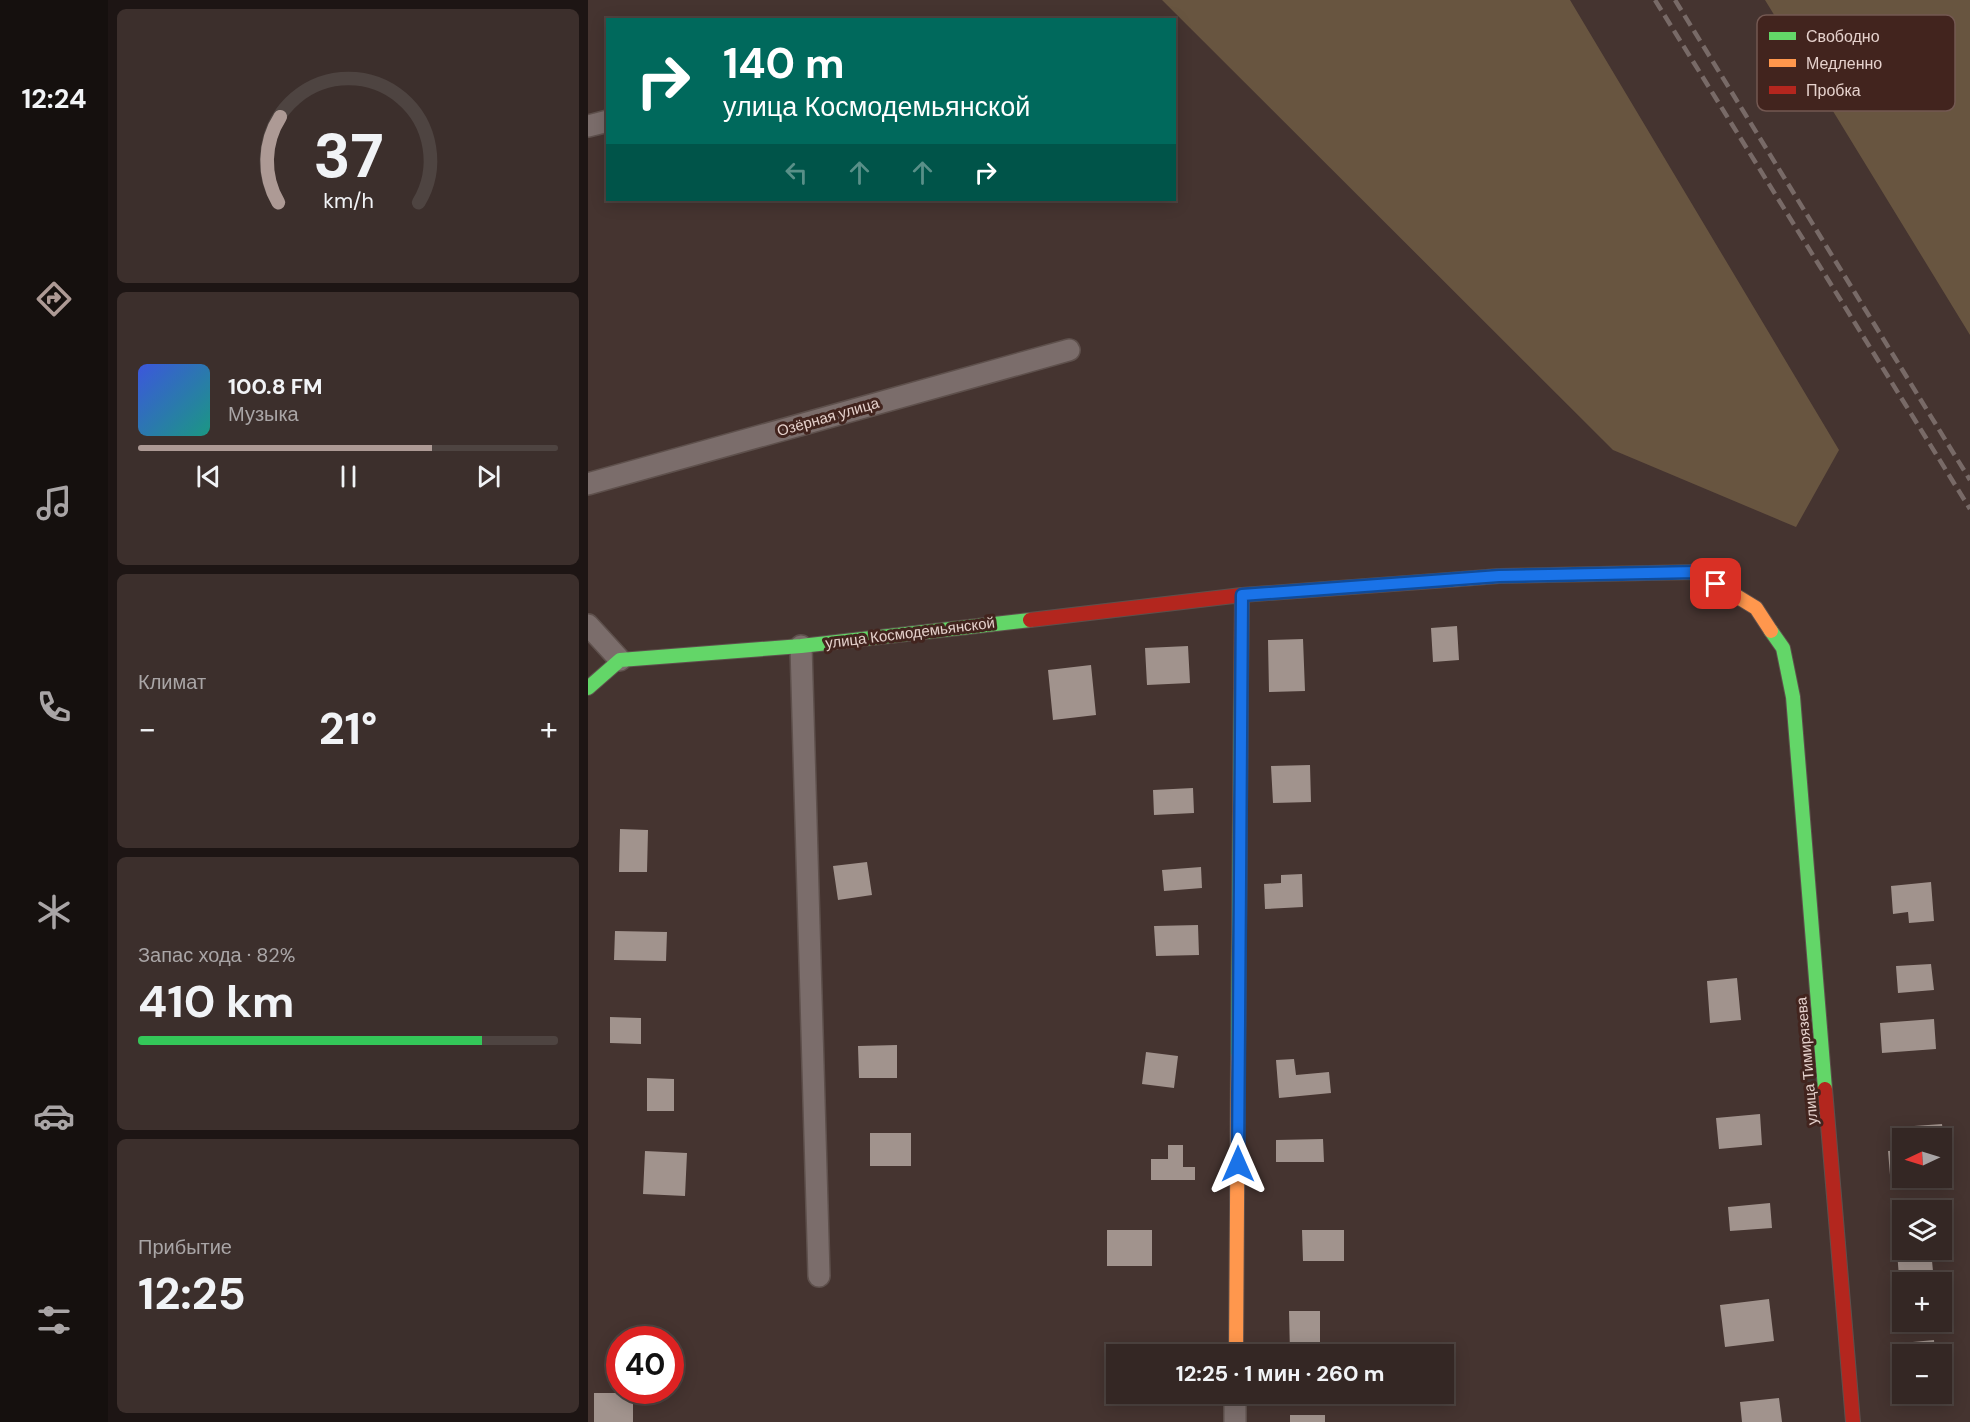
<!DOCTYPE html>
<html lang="ru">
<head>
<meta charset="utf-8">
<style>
	body { margin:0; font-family:"DM Sans",sans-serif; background:#3c2f2c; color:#f1f3f6; height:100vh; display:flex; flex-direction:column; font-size:22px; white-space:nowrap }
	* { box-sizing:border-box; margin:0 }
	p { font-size:20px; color:#a9a5a6 }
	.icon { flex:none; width:33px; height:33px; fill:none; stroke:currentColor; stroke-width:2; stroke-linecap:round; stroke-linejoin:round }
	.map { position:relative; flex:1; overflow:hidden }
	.drawer { display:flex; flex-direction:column; gap:9px; padding:9px; background:#1d1514; width:480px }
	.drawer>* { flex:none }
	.top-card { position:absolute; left:18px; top:18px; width:570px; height:183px; border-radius:0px; box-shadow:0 3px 15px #0003,0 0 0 2px #4e4441; background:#00695c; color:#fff; overflow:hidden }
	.needle { width:39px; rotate:266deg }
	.tools { position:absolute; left:1304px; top:1128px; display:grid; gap:12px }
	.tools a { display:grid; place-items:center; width:60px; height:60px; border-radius:0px; background:#342724; box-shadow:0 3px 15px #0003,0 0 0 2px #4e4441; font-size:30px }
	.speed { position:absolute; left:18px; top:1326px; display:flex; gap:12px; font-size:30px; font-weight:700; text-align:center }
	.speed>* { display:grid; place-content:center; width:78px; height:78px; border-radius:50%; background:#342724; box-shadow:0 3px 15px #0003,0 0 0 2px #4e4441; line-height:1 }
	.speed .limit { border:9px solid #d22; background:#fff; color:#111 }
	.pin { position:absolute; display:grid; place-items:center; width:51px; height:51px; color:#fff; margin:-26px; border-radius:12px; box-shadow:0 3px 9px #0006 }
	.me { position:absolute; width:66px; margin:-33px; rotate:0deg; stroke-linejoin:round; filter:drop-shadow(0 0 4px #0008) }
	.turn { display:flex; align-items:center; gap:21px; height:126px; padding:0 18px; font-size:27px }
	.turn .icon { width:78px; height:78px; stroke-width:2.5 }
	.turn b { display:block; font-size:42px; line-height:51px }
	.lanes { display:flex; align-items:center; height:57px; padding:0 18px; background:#0003; justify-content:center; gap:30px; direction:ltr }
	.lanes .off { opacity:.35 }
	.big { font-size:45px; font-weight:700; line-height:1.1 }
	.drawer .tile { flex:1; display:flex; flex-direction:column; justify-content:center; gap:9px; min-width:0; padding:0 21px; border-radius:9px; background:#3c2f2c }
	.drawer .dial { align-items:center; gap:0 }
	.dial svg { height:156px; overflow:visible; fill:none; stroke:#4e4441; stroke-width:7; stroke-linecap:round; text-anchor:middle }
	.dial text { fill:#f1f3f6; stroke:none }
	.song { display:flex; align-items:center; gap:18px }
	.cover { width:72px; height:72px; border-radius:9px; background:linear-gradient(135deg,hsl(230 70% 55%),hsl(170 70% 35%)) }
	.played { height:6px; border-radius:3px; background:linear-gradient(90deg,#ad9a95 70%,#4e4441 70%) }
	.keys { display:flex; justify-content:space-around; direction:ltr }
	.heat { display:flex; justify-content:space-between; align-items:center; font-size:33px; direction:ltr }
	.charge { height:9px; border-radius:4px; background:linear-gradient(90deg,#34c759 82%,#4e4441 0) }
	.trip { position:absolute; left:518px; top:1344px; width:348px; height:60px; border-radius:0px; background:#342724; box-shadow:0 3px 15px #0003,0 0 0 2px #4e4441; font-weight:700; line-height:60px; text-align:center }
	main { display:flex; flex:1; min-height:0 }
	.dock { display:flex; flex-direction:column; width:108px; justify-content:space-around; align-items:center; background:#15100e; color:#a9a5a6 }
	.dock .icon { width:42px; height:42px }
	.dock .selected { color:#ad9a95 }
	.dock b { font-size:27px; color:#f1f3f6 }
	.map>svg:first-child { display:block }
</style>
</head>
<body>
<main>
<nav class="dock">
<b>12:24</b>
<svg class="icon selected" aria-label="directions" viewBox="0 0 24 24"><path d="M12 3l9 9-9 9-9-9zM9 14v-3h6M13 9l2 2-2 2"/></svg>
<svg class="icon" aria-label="music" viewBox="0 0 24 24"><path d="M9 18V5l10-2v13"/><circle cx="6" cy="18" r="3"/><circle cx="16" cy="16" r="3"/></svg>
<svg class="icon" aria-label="phone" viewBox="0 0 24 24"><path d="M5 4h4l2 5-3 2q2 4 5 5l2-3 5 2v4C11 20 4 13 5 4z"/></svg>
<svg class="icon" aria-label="climate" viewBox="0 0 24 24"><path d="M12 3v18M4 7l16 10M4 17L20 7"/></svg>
<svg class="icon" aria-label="car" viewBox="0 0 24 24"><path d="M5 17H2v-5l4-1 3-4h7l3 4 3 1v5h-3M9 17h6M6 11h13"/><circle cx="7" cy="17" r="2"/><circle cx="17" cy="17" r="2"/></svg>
<svg class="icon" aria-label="filters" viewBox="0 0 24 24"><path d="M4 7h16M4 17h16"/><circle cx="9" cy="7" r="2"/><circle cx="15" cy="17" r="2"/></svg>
</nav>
<section class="drawer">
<div class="tile dial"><svg viewBox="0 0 100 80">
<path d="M14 69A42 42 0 1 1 86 69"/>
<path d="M14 69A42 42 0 0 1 15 25" stroke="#ad9a95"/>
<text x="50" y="56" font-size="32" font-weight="700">37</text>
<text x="50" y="72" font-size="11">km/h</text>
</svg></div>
<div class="tile">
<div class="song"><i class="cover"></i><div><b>100.8 FM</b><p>Музыка</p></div></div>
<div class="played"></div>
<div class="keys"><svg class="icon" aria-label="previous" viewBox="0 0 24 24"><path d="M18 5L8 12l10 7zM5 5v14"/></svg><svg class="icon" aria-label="pause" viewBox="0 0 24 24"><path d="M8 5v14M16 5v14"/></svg><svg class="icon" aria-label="next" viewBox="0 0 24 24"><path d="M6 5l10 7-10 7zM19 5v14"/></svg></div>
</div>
<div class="tile"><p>Климат</p>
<div class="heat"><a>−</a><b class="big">21°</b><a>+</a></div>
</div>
<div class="tile"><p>Запас хода · 82%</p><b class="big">410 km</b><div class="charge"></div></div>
<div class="tile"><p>Прибытие</p><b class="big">12:25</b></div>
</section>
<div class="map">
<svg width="1382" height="1422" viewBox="0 0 1382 1422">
	<rect width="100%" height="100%" fill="#453430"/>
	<path fill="#685540" d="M574,0h408l269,450 -43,77 -183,-77z
		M1177,0h205v335z"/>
	<path fill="#a1938d" d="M869,626l2,34 -26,2 -2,-34z
		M715,639l2,52 -36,1 -1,-52z
		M600,646l2,37 -43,2 -2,-37z
		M503,665l5,50 -43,5 -5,-50z
		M722,765l1,37 -38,1 -2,-37z
		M605,788l1,25 -40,2 -1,-25z
		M32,829l28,1 -1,42h-28z
		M279,862l5,33 -34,5 -5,-34z
		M613,867l1,21 -38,3 -2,-21z
		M714,874l1,33 -38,2 -1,-25 17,-1v-8z
		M1343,882l3,39 -25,2 -1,-11 -15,2 -2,-28z
		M610,925l1,30 -43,1 -2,-30z
		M27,931l52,1 -1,29 -52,-1z
		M1343,964l3,26 -36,3 -2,-27z
		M1149,978l4,42 -31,3 -3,-42z
		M22,1017l31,1v26l-31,-1z
		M1346,1019l2,30 -54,4 -2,-30z
		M309,1045v33h-38l-1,-32z
		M558,1052l32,4 -4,32 -32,-4z
		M706,1059l2,16 33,-3 2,21 -52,5 -3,-38z
		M59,1078l27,1v32h-27z
		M1172,1114l2,31 -43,4 -3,-31z
		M1354,1124l5,46h-6v-32h-40l-1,-11z
		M282,1133h41v33h-41z
		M735,1139l1,23h-48v-22z
		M580,1145h15v22h12v13h-44v-21h17z
		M1314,1150v24l-12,1 -2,-24z
		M57,1151l42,2 -2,43 -42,-2z
		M1182,1203l2,25 -42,3 -2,-24z
		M519,1230h45v36h-45z
		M714,1230h42v31h-41z
		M1308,1239h6v11h29l3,32h-32v7h-2z
		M1181,1299l5,42 -49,6 -5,-42z
		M701,1311h31v43h-30z
		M1346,1340l1,14h-32l-1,-11z
		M559,1344l38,3 -1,7h-38z
		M1357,1373l1,21 -5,1v-21z
		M6,1393h39v29h-39z
		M1319,1394h31v1l-31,3z
		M1191,1398l3,24h-40l-2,-20z
		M702,1415h35v7h-35z"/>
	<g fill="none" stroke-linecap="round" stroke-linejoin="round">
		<defs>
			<path id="street" d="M0,126l20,-5
				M0,484l481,-134
				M0,625l32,35
				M213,646l18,630
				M647,1422v-28"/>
			<path id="fast" d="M1183,631l12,17 10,49 32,392
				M0,688l32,-28 181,-14 229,-26
				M650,1057l3,-369"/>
			<path id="slow" d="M860,580l51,-4 198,-4 59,36 15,23
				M648,1354l2,-297"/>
			<path id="jam" d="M442,620l212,-25 206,-15
				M653,688l1,-93
				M1237,1089l28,333"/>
		</defs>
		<use href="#street" stroke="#5e504c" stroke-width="24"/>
		<use href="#fast" stroke="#5e504c" stroke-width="16"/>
		<use href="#slow" stroke="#5e504c" stroke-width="16"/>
		<use href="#jam" stroke="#5e504c" stroke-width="16"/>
		<use href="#street" stroke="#7b6d6b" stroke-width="21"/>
		<use href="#fast" stroke="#63d668" stroke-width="14"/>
		<use href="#slow" stroke="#ff974d" stroke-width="14"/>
		<use href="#jam" stroke="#b3261e" stroke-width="14"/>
		<path stroke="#786a67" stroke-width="4.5" stroke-dasharray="12 6" stroke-linecap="butt" d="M1067,0l315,509
			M1087,0l295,480"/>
	</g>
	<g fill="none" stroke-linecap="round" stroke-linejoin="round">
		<defs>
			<path id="route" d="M650,1164l4,-569 257,-19 197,-4 20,12"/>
		</defs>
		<use href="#route" stroke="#114b97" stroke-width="15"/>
		<use href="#route" stroke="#1a73e8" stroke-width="10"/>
	</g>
	<g text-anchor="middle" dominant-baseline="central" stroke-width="6" stroke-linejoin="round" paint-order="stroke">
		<g font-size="15" fill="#e5d1cc" stroke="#42241e">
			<text transform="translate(240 417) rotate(-16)">Озёрная улица</text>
			<text transform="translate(322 633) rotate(-7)">улица Космодемьянской</text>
			<text transform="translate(1219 1061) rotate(-95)">улица Тимирязева</text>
		</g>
	</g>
	<rect x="1169" y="15" width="198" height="96" rx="9" fill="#42241e" stroke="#735852" stroke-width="1.5"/>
	<rect x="1181" y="32" width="27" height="8" fill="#63d668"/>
	<rect x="1181" y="59" width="27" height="8" fill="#ff974d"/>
	<rect x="1181" y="86" width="27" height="8" fill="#b3261e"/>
	<g font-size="16" fill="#e5d1cc">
		<text x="1218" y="42">Свободно</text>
		<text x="1218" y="69">Медленно</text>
		<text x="1218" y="96">Пробка</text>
	</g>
</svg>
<div class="tools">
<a><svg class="needle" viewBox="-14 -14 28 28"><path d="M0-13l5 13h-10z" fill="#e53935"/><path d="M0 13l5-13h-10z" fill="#a9a5a6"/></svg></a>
<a><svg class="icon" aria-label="layers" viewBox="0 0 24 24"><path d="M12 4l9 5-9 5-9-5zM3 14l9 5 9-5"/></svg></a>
<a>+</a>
<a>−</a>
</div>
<div class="speed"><div class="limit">40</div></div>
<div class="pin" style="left:1128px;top:584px;background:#d93025"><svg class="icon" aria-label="arrive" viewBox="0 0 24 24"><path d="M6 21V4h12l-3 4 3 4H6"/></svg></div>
<svg class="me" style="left:650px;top:1164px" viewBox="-20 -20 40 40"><path d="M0-17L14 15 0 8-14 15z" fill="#1a73e8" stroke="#fff" stroke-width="4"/></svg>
<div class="trip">12:25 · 1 мин · 260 m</div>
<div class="top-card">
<div class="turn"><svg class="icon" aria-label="right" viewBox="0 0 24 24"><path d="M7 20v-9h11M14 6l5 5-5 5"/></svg><div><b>140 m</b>улица Космодемьянской</div></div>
<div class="lanes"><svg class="icon off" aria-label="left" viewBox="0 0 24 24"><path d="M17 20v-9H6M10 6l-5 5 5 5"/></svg><svg class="icon off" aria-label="ahead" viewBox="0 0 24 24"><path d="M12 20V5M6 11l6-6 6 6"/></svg><svg class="icon off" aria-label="ahead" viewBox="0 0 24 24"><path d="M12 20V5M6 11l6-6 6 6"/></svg><svg class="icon" aria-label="right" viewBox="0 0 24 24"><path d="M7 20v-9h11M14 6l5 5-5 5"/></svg></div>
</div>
</div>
</main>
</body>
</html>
